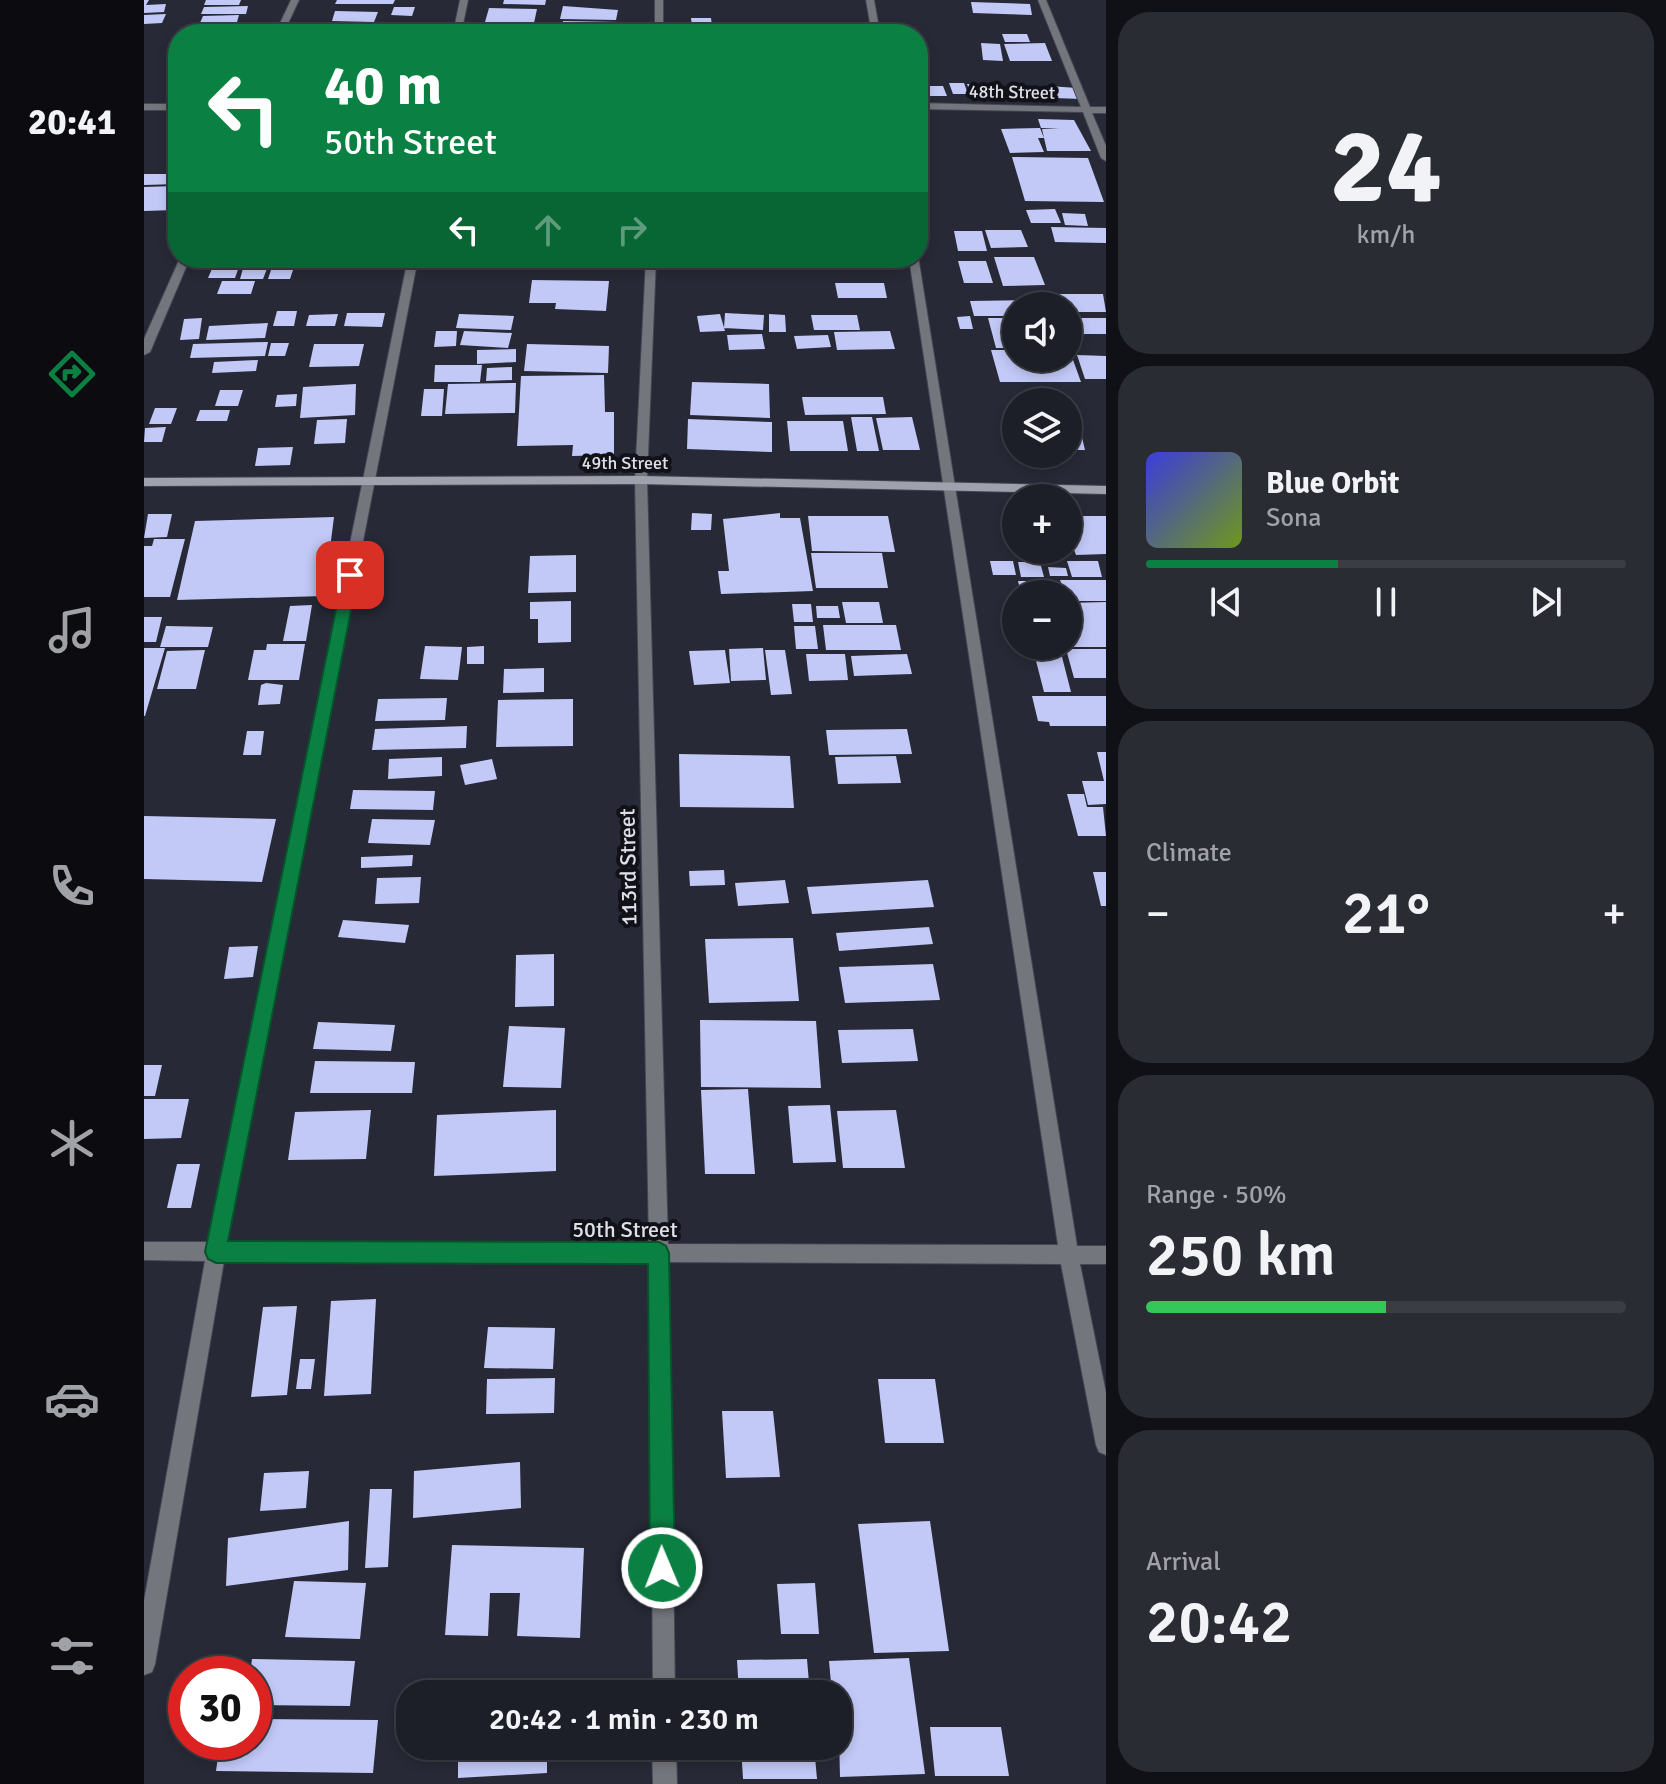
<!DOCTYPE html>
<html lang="en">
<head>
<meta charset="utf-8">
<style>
	body { margin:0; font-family:Signika,sans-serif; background:#2a2c34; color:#f1f3f6; height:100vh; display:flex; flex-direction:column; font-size:30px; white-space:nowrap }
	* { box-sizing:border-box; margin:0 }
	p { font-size:26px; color:#a0a2a8 }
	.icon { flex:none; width:44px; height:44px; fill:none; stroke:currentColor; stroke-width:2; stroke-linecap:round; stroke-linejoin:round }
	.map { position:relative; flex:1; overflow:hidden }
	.sheet { display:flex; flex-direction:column; gap:12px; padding:12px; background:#101116; width:560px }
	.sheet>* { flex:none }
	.hud { position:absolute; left:24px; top:24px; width:760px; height:244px; border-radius:32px; box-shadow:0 4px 12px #0003,0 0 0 2px #3b3d45; background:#0b8043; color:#fff; overflow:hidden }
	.controls { position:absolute; left:858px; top:292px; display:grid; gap:16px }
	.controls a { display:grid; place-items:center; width:80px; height:80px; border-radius:50%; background:#1d1f28; box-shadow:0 4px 12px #0003,0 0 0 2px #3b3d45; font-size:40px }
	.speed { position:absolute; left:24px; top:1656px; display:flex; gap:16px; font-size:40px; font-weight:700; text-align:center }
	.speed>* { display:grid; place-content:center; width:104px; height:104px; border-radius:50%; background:#1d1f28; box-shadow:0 4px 12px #0003,0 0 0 2px #3b3d45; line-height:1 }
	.speed .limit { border:12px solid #d22; background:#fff; color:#111 }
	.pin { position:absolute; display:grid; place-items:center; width:68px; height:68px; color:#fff; margin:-34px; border-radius:16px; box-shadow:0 4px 12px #0006 }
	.me { position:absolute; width:88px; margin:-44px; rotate:359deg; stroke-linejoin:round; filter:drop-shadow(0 0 6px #0008) }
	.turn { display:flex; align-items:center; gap:28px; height:168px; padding:0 24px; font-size:36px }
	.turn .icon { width:104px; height:104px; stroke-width:2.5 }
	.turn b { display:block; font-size:56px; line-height:68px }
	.lanes { display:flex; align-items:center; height:76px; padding:0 24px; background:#0003; justify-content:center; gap:40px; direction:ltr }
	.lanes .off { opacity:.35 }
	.big { font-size:60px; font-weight:600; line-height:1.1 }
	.sheet .card { flex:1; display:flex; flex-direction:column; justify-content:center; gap:12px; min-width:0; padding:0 28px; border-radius:32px; background:#2a2c34 }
	.sheet .dial { align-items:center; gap:0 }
	.dial b { font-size:104px; line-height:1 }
	.song { display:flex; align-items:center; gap:24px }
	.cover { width:96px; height:96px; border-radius:12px; background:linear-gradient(135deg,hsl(240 70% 55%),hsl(80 70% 35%)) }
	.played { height:8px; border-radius:4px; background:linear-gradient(90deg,#0b8043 40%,#3b3d45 40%) }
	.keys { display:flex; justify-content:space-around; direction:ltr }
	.heat { display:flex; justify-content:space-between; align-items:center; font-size:44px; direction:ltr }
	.charge { height:12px; border-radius:6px; background:linear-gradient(90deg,#34c759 50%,#3b3d45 0) }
	.trip { position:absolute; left:252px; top:1680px; width:456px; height:80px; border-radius:32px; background:#1d1f28; box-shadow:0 4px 12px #0003,0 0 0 2px #3b3d45; font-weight:600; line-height:80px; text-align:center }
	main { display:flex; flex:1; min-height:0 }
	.tab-bar { display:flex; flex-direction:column; width:144px; justify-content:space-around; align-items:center; background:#0c0c10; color:#a0a2a8 }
	.tab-bar .icon { width:56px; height:56px }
	.tab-bar .active { color:#0b8043 }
	.tab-bar b { font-size:36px; color:#f1f3f6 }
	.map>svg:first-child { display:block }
</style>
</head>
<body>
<main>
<nav class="tab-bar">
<b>20:41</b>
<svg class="icon active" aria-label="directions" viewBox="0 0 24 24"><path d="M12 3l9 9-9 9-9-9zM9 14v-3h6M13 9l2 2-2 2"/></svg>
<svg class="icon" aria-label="music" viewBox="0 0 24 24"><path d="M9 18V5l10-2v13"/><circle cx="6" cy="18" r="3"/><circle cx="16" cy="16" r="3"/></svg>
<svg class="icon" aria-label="phone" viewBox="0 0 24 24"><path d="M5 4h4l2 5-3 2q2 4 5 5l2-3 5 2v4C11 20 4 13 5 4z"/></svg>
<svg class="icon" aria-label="climate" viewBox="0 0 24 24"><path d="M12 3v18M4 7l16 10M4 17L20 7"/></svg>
<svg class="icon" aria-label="car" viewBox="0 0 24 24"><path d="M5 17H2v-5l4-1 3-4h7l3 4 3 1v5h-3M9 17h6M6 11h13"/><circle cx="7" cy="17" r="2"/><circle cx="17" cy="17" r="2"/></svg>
<svg class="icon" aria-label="filters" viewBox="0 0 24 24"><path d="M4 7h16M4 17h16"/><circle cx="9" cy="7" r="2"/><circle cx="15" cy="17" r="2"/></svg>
</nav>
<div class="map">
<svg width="962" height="1784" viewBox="0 0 962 1784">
	<rect width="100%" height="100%" fill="#272936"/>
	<path fill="#c2c9f7" d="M0,0h5l-3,5 20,-1 -2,8 -20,1z
		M62,0h35l-2,5h-35z
		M193,0h58l-2,4h-58z
		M360,0h42l-1,5 -42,-1z
		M827,2l59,2 2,11 -59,-2z
		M104,6l-2,8h-45l3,-7z
		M419,6l55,4 -2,10 -56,-1z
		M250,7h21l-3,9 -21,-1z
		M345,8l48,1 -3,14 -49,-1z
		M191,11l43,1 -4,10 -42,-1z
		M22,14l-4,9 -18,1v-9z
		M95,15l-2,7 -37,1 3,-7z
		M547,18h20l1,8h-20z
		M419,21l56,1 -1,12h-56z
		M233,24h48l-1,6 -49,1z
		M73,27l23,1 -3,6h-23z
		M858,34h25l3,8h-25z
		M837,43l19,1 3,17 -20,-1z
		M901,43l7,18h-42l-6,-17z
		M805,83h15l4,11h-15z
		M823,84h19l4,13 -19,-3z
		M783,86h16l4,10h-17z
		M905,86l28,2 4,11 -27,-1z
		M894,119l36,1 17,31h-44l-5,-22 18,-1h-19z
		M896,128l4,10h-6l6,14 -34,1 -9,-24z
		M868,157l76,1 16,44 -79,-1z
		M0,174h34v10l-34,1z
		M31,186l-3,11h6l-3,13 -31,1v-24z
		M911,209l6,14h-30l-5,-13z
		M918,213l23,1 3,12 -23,-1z
		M907,227l55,1v15l-51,-1z
		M841,230h36l7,17 -37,1z
		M810,231h28l5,20h-29z
		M850,257h40l11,28 -42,1z
		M88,258h37l-1,4h-37z
		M814,261h28l7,22h-29z
		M70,264h26l-5,14h-27z
		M100,265l24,1 -5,13h-23z
		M128,267h22l-4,12h-22z
		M388,280l77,1 -3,30 -51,-2 1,-6h-27z
		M78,281h33l-4,13h-34z
		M691,283h49l3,15h-49z
		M910,294h49l3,18h-38v-6h-10z
		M897,300l2,6h-27v10h-42l-4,-15z
		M133,311h20l-3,15h-21z
		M203,313h38l-3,14 -38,-1z
		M581,313l39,2 -1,15 -39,-2z
		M194,314l-3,12h-29l3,-11z
		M315,314l55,2 -3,14 -55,-2z
		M576,314l5,17 -25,1 -3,-16z
		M625,314l16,1 1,17h-17z
		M667,315h46l3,15h-46z
		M826,316l3,13h-13l-3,-12z
		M58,318l-3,21 -19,1 4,-21z
		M844,318h28v30h-20z
		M924,318h38v16h-35z
		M124,323l-3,15 -59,2 3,-14z
		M292,331h21l-1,15 -22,1z
		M320,331l48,2 -4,15 -48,-3z
		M746,331l5,18 -58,1 -3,-18z
		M618,334l3,15 -36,1 -2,-15z
		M684,335l3,12 -34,2 -3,-13z
		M124,342l-3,14 -75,2 3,-14z
		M127,343h18l-4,13h-17z
		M170,344h50l-5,22 -50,1z
		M383,344l82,2 -1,27 -84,-2z
		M924,346l13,36h-81l-9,-32h25v8h52z
		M372,349v13l-39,2v-14z
		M933,355l29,1v23h-21z
		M114,360l-2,11 -44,2 2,-11z
		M291,365h47l-2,17h-46z
		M368,367v13l-26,1 1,-13z
		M460,375l1,37h9v43l-42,1 1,-11 -56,1 4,-70z
		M548,382l77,2 1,34 -80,-3z
		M372,383l-1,30 -70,1 3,-30z
		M212,384l-1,31 -55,3 3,-31z
		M280,389h20l-2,27h-21z
		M76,390h23l-5,16h-23z
		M153,394l-1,12 -21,1 2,-12z
		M658,397h81l3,17 -81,1z
		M11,408h22l-6,16h-22z
		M56,410h30l-3,11h-31z
		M707,417h21l7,34h-22z
		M768,417l8,33h-37l-7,-32z
		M203,419l-2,24 -31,1 3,-24z
		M544,419l84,3v30l-85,-3z
		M643,421h56l5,30h-58z
		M22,427l-4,15h-18l1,-14z
		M924,429h12l5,21h-17z
		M149,447l-3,18 -35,1 3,-18z
		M548,513l20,1 -1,16h-20z
		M636,513v5h20l13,73 -92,3 -3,-23h11l-6,-52z
		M4,514h24l-5,23 -23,1z
		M664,516h80l7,36 -83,-1z
		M924,516h38v38l-30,1 -8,-21z
		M190,517l-10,79 -147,4 18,-79z
		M10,539h31l-15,58h-26v-51h8z
		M900,550h22l2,7h-22z
		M667,553h71l6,35h-72z
		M432,555v37l-48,1 2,-37z
		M846,561h23l3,14h-23z
		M923,561h31l4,16h-30z
		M874,562h22l4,15h-23z
		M904,567l18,1 2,8h-18z
		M916,580h46v21h-38z
		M874,581h37l4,13h-38z
		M427,601v41l-33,1v-24h-8v-17z
		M698,602h37l4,21h-37z
		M962,602v45h-33l-5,-16v-28z
		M648,604h19l2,18h-19z
		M168,605l-6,36h-23l7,-35z
		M672,606h22l2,12h-23z
		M0,617h18l-6,25h-12z
		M679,625h73l5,25h-75z
		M22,626l47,1 -5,20h-48z
		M650,626h21l3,23h-22z
		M123,644h38l-6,36h-51l6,-30h12z
		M281,646l37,1 -4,33 -38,-1z
		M340,646v18h-17v-17z
		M0,648h21l-20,68h-1z
		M619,648l3,32 -35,1 -2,-32z
		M922,649h40v29h-32z
		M61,650l-9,39h-39l10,-38z
		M581,650l5,33 -36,2 -5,-34z
		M621,650h20l7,44 -21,1z
		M890,653h27l10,39h-27z
		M662,654h39l3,26 -39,1z
		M763,654l5,20 -58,2 -3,-20z
		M400,668v24l-41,1 1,-24z
		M122,683l17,2 -3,19 -22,1 3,-20z
		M888,696h74v30h-56l-1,-4 -11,-1z
		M303,698l-2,22 -70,1 3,-22z
		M429,699v47l-77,1 2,-47z
		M323,726l-1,22 -94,2 3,-21z
		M763,729l5,25 -83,1 -3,-25z
		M103,731h17l-3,24h-18z
		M953,752h9v52l-18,1 -6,-24h22z
		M535,754l111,2 4,52 -114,-1z
		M752,756l5,27 -63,1 -3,-27z
		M298,757v19l-54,3 1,-20z
		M348,759l5,20 -32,6 -5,-20z
		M209,790l82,1 -2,19 -83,-1z
		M923,794h17l3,13h16l3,29h-28z
		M0,816l132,3 -14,63 -118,-3z
		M228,819l63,1 -5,25 -62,-2z
		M269,855l-1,11 -51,2v-11z
		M580,870l1,15 -35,1 -1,-15z
		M949,872h13v34h-5z
		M277,877l-2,26 -44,1 2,-26z
		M641,880l4,23 -51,3 -3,-23z
		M784,880l6,27 -122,7 -5,-27z
		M199,920l66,5 -4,18 -67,-6z
		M785,927l4,17 -94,7 -3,-18z
		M649,938l6,63 -90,2 -4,-64z
		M114,946l-5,31 -29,2 5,-32z
		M410,954v52l-39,1 1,-52z
		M789,964l7,36 -95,3 -6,-36z
		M556,1020l116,1 5,67 -120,-1z
		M174,1022l77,3 -4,26 -78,-2z
		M365,1026l56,2 -4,60 -58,-1z
		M769,1029l5,32 -76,2 -4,-33z
		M171,1061l100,1 -3,31h-102z
		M0,1065h18l-7,31h-11z
		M604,1089l7,85h-50l-4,-84z
		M0,1099h45l-8,39 -37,1z
		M686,1105l6,57 -43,1 -5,-57z
		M227,1110l-5,49 -78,1 7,-48z
		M412,1110v61l-122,5 3,-61z
		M752,1110l9,58h-62l-6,-57z
		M33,1164h23l-9,44h-24z
		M232,1299l-5,95 -47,2 7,-95z
		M153,1306l-10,89 -36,2 12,-90z
		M344,1327l67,1 -2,41 -69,-1z
		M156,1359h15l-4,30h-15z
		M411,1378l-1,35 -68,1 1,-35z
		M734,1379h57l9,64h-59z
		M578,1411h51l7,66 -54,1z
		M376,1462l1,46 -108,10 1,-47z
		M165,1471l-3,37 -46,3 4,-38z
		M226,1489h22l-4,78 -23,1z
		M205,1521l-1,49 -122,16 2,-48z
		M786,1521l19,130 -75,2 -16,-129z
		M308,1545l132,3 -4,90 -63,-2 3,-43h-30l-2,43 -43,-1z
		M150,1581l72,2 -6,56 -75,-2z
		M671,1583l4,51h-38l-4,-50z
		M765,1658l16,116 -85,3 -2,-83h-6l-3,-33z
		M108,1659l103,2 -5,45 -96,-1v-31h-4z
		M663,1659l3,35h-71l-2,-34z
		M110,1719l124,1 -5,53 -157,-2 4,-29h34z
		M786,1727h71l8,49h-74z
		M314,1746h89v27l-89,5z
		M597,1746h73l3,33h-74z"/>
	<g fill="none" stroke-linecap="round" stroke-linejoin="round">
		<defs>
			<path id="lane" d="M722,0h8l6,34h-8z"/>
			<path id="street" d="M147,0h8l-16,34h-8z
				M316,0h8l-7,34h-8z
				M511,0h8v34h-8z
				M894,0h8l44,107h16v6h-14l14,33v15l-5,-3 -18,-46 -165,-3v-6l163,4z
				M0,104h34v6h-34z
				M774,256l159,990h29v18h-26l26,129v62l-7,-3 -3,-7 -35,-181 -392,-2 6,432h-22l-3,-432 -426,-1 -69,403 -3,8 -8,3v-74l61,-340 -61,-1v-18h64l200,-984h10l-191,984 422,2 -14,-764 11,-222h10l-9,222 21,764 390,1 -149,-987z
				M36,258h10l-40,94 -6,3v-16z
				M508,1746h24l1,38h-24z"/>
			<path id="secondary" d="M497,476l465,10v8l-465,-10 -497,2v-8z"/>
		</defs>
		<use href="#lane" stroke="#444653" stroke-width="2"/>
		<use href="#street" stroke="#444653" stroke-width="2"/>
		<use href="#secondary" stroke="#444653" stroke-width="2"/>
		<use href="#lane" fill="#74767d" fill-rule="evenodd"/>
		<use href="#street" fill="#74767d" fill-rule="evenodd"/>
		<use href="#secondary" fill="#9fa1ac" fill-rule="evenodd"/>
	</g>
	<path fill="#0b8043" stroke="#07532c" stroke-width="2" d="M206,569l8,6 -130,666 431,1 7,4 3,7 6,315 -4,9 -9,3 -9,-3 -3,-9 -2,-304 -432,-1 -8,-4 -3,-7 138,-677z"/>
	<g text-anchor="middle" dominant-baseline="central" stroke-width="8" stroke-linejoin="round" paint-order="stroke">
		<g font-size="18" fill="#dee0e9" stroke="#111218">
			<text transform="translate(868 92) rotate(1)">48th Street</text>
			<text x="481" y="463">49th Street</text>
		</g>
		<g font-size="22" fill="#dee0e9" stroke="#111218">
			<text transform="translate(484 867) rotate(-91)">113rd Street</text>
			<text x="481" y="1229">50th Street</text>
		</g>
	</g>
</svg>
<div class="controls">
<a><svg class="icon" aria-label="sound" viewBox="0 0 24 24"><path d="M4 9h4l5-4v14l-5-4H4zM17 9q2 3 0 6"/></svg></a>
<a><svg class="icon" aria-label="layers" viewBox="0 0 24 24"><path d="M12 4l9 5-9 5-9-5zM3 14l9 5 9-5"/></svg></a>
<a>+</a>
<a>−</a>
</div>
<div class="speed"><div class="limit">30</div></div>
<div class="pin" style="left:206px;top:575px;background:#d93025"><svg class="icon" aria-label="arrive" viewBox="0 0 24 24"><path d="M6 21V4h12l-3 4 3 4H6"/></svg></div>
<svg class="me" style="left:518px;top:1568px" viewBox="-20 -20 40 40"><circle r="17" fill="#0b8043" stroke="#fff" stroke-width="3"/><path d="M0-11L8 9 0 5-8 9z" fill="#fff"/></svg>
<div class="trip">20:42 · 1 min · 230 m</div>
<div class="hud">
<div class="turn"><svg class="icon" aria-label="left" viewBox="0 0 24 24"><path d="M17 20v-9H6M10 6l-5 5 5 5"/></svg><div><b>40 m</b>50th Street</div></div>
<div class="lanes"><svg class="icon" aria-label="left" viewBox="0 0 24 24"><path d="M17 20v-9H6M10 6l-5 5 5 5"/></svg><svg class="icon off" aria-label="ahead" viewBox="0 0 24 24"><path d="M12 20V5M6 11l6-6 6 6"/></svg><svg class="icon off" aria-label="right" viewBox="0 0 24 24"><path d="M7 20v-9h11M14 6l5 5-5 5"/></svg></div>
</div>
</div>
<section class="sheet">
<div class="card dial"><b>24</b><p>km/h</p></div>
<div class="card">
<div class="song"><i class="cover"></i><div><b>Blue Orbit</b><p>Sona</p></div></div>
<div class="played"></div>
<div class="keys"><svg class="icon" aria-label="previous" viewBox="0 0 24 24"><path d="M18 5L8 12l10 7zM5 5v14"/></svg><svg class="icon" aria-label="pause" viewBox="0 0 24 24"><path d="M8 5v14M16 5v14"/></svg><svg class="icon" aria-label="next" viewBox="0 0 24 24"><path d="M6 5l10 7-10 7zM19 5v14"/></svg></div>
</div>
<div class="card"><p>Climate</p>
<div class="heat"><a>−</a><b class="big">21°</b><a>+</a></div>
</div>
<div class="card"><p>Range · 50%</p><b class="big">250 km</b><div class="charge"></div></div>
<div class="card"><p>Arrival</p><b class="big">20:42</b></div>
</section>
</main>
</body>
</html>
